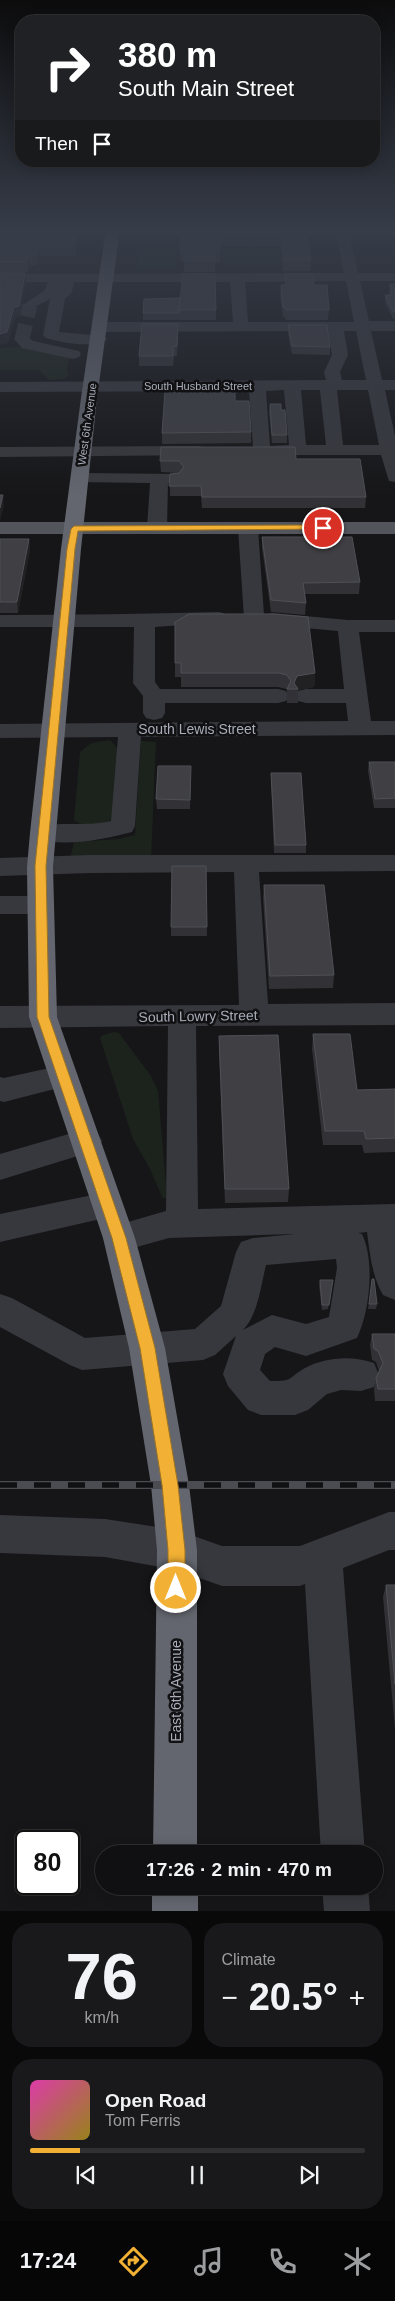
<!DOCTYPE html>
<html lang="en">
<head>
<meta charset="utf-8">
<style>
	body { margin:0; font-family:Helvetica,sans-serif; background:#19191b; color:#f1f3f6; height:100vh; display:flex; flex-direction:column; font-size:19px; white-space:nowrap }
	* { box-sizing:border-box; margin:0 }
	p { font-size:16px; color:#9c9d9f }
	.icon { flex:none; width:28px; height:28px; fill:none; stroke:currentColor; stroke-width:2; stroke-linecap:round; stroke-linejoin:round }
	.map { position:relative; height:1911px; overflow:hidden }
	.side { display:flex; flex-direction:column; gap:12px; padding:12px; background:#09090a; flex:1 }
	.side>* { flex:none }
	.guide { position:absolute; left:15px; top:15px; width:365px; height:152px; border-radius:20px; box-shadow:0 2px 12px #0003,0 0 0 1px #303032; background:#202124; color:#fff; overflow:hidden }
	.speed { position:absolute; left:15px; top:1830px; display:flex; gap:10px; font-size:25px; font-weight:700; text-align:center }
	.speed>* { display:grid; place-content:center; width:65px; height:65px; border-radius:50%; background:#101012; box-shadow:0 2px 12px #0003,0 0 0 1px #303032; line-height:1 }
	.speed .limit { border:2px solid #111; border-radius:8px; background:#fff; color:#111 }
	.pin { position:absolute; display:grid; place-items:center; width:42px; height:42px; color:#fff; margin:-21px; border:2px solid #fff; border-radius:50%; box-shadow:0 1px 5px #0007 }
	.me { position:absolute; width:55px; margin:-28px; rotate:0deg; stroke-linejoin:round; filter:drop-shadow(0 0 4px #0008) }
	.turn { display:flex; align-items:center; gap:18px; height:105px; padding:0 20px; font-size:22px }
	.turn .icon { width:65px; height:65px; stroke-width:2.5 }
	.turn b { display:block; font-size:35px; line-height:42px }
	.then { display:flex; align-items:center; height:48px; padding:0 20px; background:#0003; gap:10px; font-size:19px }
	.big { font-size:38px; font-weight:700; line-height:1.1 }
	.side .card { flex:1; display:flex; flex-direction:column; justify-content:center; gap:8px; min-width:0; padding:0 18px; border-radius:20px; background:#19191b }
	.side .dial { align-items:center; gap:0 }
	.dial b { font-size:65px; line-height:1 }
	.song { display:flex; align-items:center; gap:15px }
	.cover { width:60px; height:60px; border-radius:8px; background:linear-gradient(135deg,hsl(320 70% 55%),hsl(50 70% 35%)) }
	.played { height:5px; border-radius:2px; background:linear-gradient(90deg,#f2b134 15%,#303032 15%) }
	.keys { display:flex; justify-content:space-around; direction:ltr }
	.heat { display:flex; justify-content:space-between; align-items:center; font-size:28px; direction:ltr }
	.side .tiles { flex:1; display:grid; gap:12px; grid-template-columns:1fr 1fr }
	.card:last-child { grid-column:span 2 }
	.trip { position:absolute; left:95px; top:1845px; width:288px; height:50px; border-radius:25px; background:#101012; box-shadow:0 2px 12px #0003,0 0 0 1px #303032; font-weight:700; line-height:50px; text-align:center }
	.menu { display:flex; height:80px; justify-content:space-around; align-items:center; background:#060607; color:#9c9d9f }
	.menu .icon { width:35px; height:35px }
	.menu .current { color:#f2b134 }
	.menu b { font-size:22px; color:#f1f3f6 }
	.map>svg:first-child { display:block }
</style>
</head>
<body>
<div class="map">
<svg width="395" height="1911" viewBox="0 0 395 1911">
	<rect width="100%" height="100%" fill="#161618"/>
	<path fill="#1c231d" d="M139,249h38l-1,19 -39,1z
		M222,250h57l1,15h-57z
		M24,347l46,9 -3,14 2,5 -6,4 -14,1 -10,-10h-39v-22z
		M110,740l8,9 -6,70c-13,10 -24,10 -38,1l6,-68 11,-9z
		M141,741l15,1 -5,118 -81,-1 4,-17 45,-3 16,-4z
		M114,1032l5,1 32,43 7,15 9,106 -4,2 -13,-30 -17,-30 -33,-101 3,-3z"/>
	<g fill="none" stroke-linecap="round" stroke-linejoin="round">
		<path stroke="#333438" stroke-width="15" stroke-dasharray="15 8" stroke-linecap="butt" d="M22,339l8,-34"/>
		<path fill="#37383d" fill-rule="evenodd" d="M0,229h196l2,3 -7,4 -191,1z
			M264,229h131v8h-45l8,36h37v8h-35l9,40h26v10h-24l11,49h13v10h-10l10,46v46l-6,-1 -8,-26h-128l-3,-4 3,-4 -4,-56 -249,1v-10l326,-2 -2,-8 8,-17 -4,-24 -228,1 -5,-2 -3,-3 3,-3 5,-2h133l-3,-40h-156l-2,10 -7,7 -6,33 45,4 3,3 -3,3c-19,5 -40,1 -58,-4l-3,-3 7,-36 -20,10 -7,-4 22,-15 3,-8h-48v-8l344,-1 -7,-36 -68,-1 -5,-1 -2,-3zM346,281l8,41h-106l-3,-40zM344,331h12l10,49h-24l-2,-8 8,-17zM284,390l5,55 -19,1 -4,-55zM301,390h19l6,55h-20zM337,390h31l11,55h-36z
			M22,334l5,2 6,5 46,10 2,3 -2,3 -6,2 -51,-11 -8,-9 3,-3z
			M198,446l6,1 3,4 -3,4 -204,2v-10z
			M80,473l99,1 3,4 -3,4 -11,1 -1,45 -3,4 -7,2 -7,-2 -3,-4 3,-45 -76,-1 -3,-4 3,-4z
			M248,522l7,2 3,4 6,87 8,-2 76,7h47v12h-36l12,89h24v14l-254,2 -6,89 -3,6c-31,8 -66,15 -98,7l-4,-6 4,-6c25,-6 52,0 77,-6l7,-84 -118,1v-14l348,-3 -2,-18h-40l-8,-2 -3,-5 3,-5 8,-2h38l-6,-58 -66,-6 -7,-2 -2,-2 -9,3 -7,-2 -3,-4 -6,-90 3,-4z
			M219,612l7,2 3,4 -3,4 -71,5v55l5,7h118l8,2 3,5 -3,5 -8,2h-113v10l-3,5 -8,2 -8,-2 -3,-5v-17l-10,-13 1,-56h-134v-12c74,0 146,-1 219,-3z
			M91,855h304v16l-136,1 9,132 127,-1v22l-199,1 2,183 197,-5v96l-12,-5c-11,-19 -13,-40 -16,-63l-9,1 4,1c13,27 8,77 -5,104l-51,18 -31,-9 -10,7 -5,16 10,11c25,0 16,-2 35,-13 20,-11 47,-13 69,-5l5,12 -5,12 -13,4 -20,-1 -14,4 -19,16 -13,5h-34l-13,-5 -20,-24 -5,-12 13,-38 -21,19 -12,5 -121,10 -12,-5 -70,-38v-33l12,4 73,40 110,-9 26,-23 15,-54 5,-10 12,-4 42,-4 -126,4 -50,14 -12,-4 -4,-10 4,-10 59,-17 2,-185 -168,2v-22l239,-1 -5,-133 -143,1 -91,3v-18zM336,1259l1,9 -8,49 -23,7 -34,-9 -29,15c15,-15 18,-45 23,-65z
			M0,896h41l9,3 4,6 -4,6 -9,3h-41z
			M63,1065l11,3 4,8 -4,8 -70,18 -4,-1v-24l4,1z
			M86,1129l11,3 5,9 -5,9 -97,30v-26z
			M107,1192l11,3 5,10 -5,10 -118,27v-28z
			M389,1512h6v38h-6l-46,18 22,286h-44l-16,-270 -5,2h-78l-45,-16 -72,-13 -105,-4v-38l105,4 72,11 45,16h78z
			M322,1886h46l2,25h-46z"/>
		<path fill="#53555c" fill-rule="evenodd" d="M0,522h395v12h-395z"/>
		<path fill="#63666e" fill-rule="evenodd" d="M106,229h14l-23,169 -16,151 -25,284 -3,34 4,150 78,221 30,110 24,137 8,65v304h-44l4,-304 -6,-65 -22,-137 -26,-110 -74,-221 -2,-150 3,-34 31,-284 20,-151z
			M152,1886h46v25h-46z"/>
		<defs>
			<path id="rail" d="M0,1485h395"/>
		</defs>
		<use href="#rail" stroke="#4a4c52" stroke-width="8"/>
		<use href="#rail" stroke="#111113" stroke-width="5.5" stroke-dasharray="17" stroke-linecap="butt"/>
	</g>
	<path fill="#323236" d="M0,229l79,9 -3,18h-37l-2,9h-8l-1,7 -28,1z
		M180,229h126l5,31 -1,11h-27l-2,-25h-61v17h-5v9h-31v-11l-4,-1z
		M285,274l29,11 15,25 -1,10h-43v-3h-2l-3,-22 1,-10h4z
		M390,284h5v35h-2l-8,-17v-7h5l-1,-3z
		M180,307l36,3v10h-37v-7v7h-36v-7z
		M288,325l42,22v8l-38,-1 -4,-21z
		M178,334l-1,22h-3l-1,10h-34v-10z
		M235,401l16,31v11l-89,1v-11z
		M270,404l11,6 6,25v8h-15l-3,-31z
		M296,459l70,38 -1,11h-163l-1,-12h-31v-22l9,-1 -18,-1 -1,-11z
		M262,537l98,45 -1,12h-54l1,9 -1,12 -34,-3 -9,-64z
		M0,539h29l1,11 -12,63h-18z
		M175,663l140,10 -1,14 -16,3v13h-11v-13l-1,-1 -8,-2h-97v-10h-6z
		M369,762h26v46h-21l-6,-37z
		M271,773l35,72v8h-32l-3,-73z
		M191,776l-1,33h-33l-1,-10z
		M206,866l1,70h-36v-9z
		M264,885l70,90 -1,13 -64,1 -6,-91z
		M313,1034l44,56 38,-1v63l-31,1 -2,-8h-39l-11,-96z
		M219,1036l70,153 -1,13 -63,1 -6,-154z
		M372,1279l5,25 -1,5h-8z
		M320,1280h13l-5,29 -6,1 -3,-25z
		M372,1334h23v67h-20l-1,-12 2,-11 3,-7 -3,-9 -4,-2 -2,-15z
		M386,1585h9v144l-12,-132z"/>
	<path fill="#212124" d="M79,229v9l-3,18 -1,-10z
		M38,246l1,10 -2,9 -1,-10z
		M28,255l1,10 -1,7 -1,-10z
		M25,273l1,11 -6,32 -5,2 -7,25 -8,2v-11l14,-27z
		M3,495l1,11 -4,15v-13z
		M29,539l1,11 -12,63 -1,-11z
		M315,673l-1,14 -16,3 -4,-7 3,-7z"/>
	<path fill="#3f3f44" stroke="#4f5156" d="M0,229h78l-3,17h-37l-2,9h-8l-1,7h-27z
		M180,229h126l5,31h-27l-3,-25h-61v17h-5v9h-31l1,-11h-5z
		M0,273h25l-6,33 -5,1 -7,25 -7,2z
		M183,274h32l1,36h-37z
		M285,274h28l1,11h13l2,25h-43l-1,-3h-2l-2,-22h5z
		M390,284h5v28h-2l-8,-17h7z
		M180,298l-1,15h-36l1,-14z
		M142,324h36l-1,22h-4v10h-34z
		M288,325h39l3,22 -38,-1z
		M235,390v11h14l2,31 -89,1 3,-42z
		M270,404h11v6h4l2,25h-15z
		M161,447h134l1,12h64l6,38h-164l-1,-11h-32l1,-12 9,-1 5,-6 -5,-6h-19z
		M0,495h3l-3,13z
		M262,537h90l8,45 -57,1 3,20 -35,-3z
		M0,539h29l-12,63h-17z
		M189,614h84l35,3 7,56 -18,3 -3,7 4,6h-11l4,-8 -4,-6 -8,-2h-98v-10h-6v-41z
		M369,762h26v36l-20,1z
		M158,766h33l-1,34 -34,-1z
		M271,773h30l5,72h-31z
		M172,866h34l1,61h-36z
		M264,885h60l10,90 -64,1z
		M313,1034h37l7,56 38,-1v49l-29,1 -2,-8h-39z
		M278,1035l11,154h-64l-6,-153z
		M372,1279h2l3,25h-8z
		M320,1280h13l-4,25h-7z
		M372,1334h23v55h-17l-2,-11 7,-15 -5,-12 -4,-2z
		M386,1585h9v99z"/>
	<linearGradient id="sky" x2="0" y2="1"><stop stop-color="#0c0c0d"/><stop offset="0.46" stop-color="#363c48"/><stop offset="1" stop-color="#363c48" stop-opacity="0"/></linearGradient>
	<rect width="395" height="497" fill="url(#sky)"/>
	<path fill="#f2b134" stroke="#9d7322" d="M323,525l3,1v3l-248,2 -3,18 -29,317 3,151 77,221 29,110 23,137 7,65v38l-3,6 -6,3 -5,-3 -3,-6v-38l-6,-65 -22,-137 -28,-110 -75,-221 -2,-151 32,-317 4,-20 3,-3z"/>
	<g text-anchor="middle" dominant-baseline="central" stroke-width="5" stroke-linejoin="round" paint-order="stroke">
		<g font-size="11" fill="#a8adb8" stroke="#111113">
			<text x="198" y="386">South Husband Street</text>
			<text transform="translate(87 424) rotate(-82)">West 6th Avenue</text>
		</g>
		<g font-size="14" fill="#a8adb8" stroke="#111113">
			<text x="197" y="729">South Lewis Street</text>
			<text transform="translate(198 1016) rotate(-1)">South Lowry Street</text>
			<text transform="translate(176 1691) rotate(-90)">East 6th Avenue</text>
		</g>
	</g>
</svg>
<div class="speed"><div class="limit">80</div></div>
<div class="pin" style="left:323px;top:528px;background:#d93025"><svg class="icon" aria-label="arrive" viewBox="0 0 24 24"><path d="M6 21V4h12l-3 4 3 4H6"/></svg></div>
<svg class="me" style="left:176px;top:1588px" viewBox="-20 -20 40 40"><circle r="17" fill="#f2b134" stroke="#fff" stroke-width="3"/><path d="M0-11L8 9 0 5-8 9z" fill="#fff"/></svg>
<div class="trip">17:26 · 2 min · 470 m</div>
<div class="guide">
<div class="turn"><svg class="icon" aria-label="right" viewBox="0 0 24 24"><path d="M7 20v-9h11M14 6l5 5-5 5"/></svg><div><b>380 m</b>South Main Street</div></div>
<div class="then">Then<svg class="icon" aria-label="arrive" viewBox="0 0 24 24"><path d="M6 21V4h12l-3 4 3 4H6"/></svg></div>
</div>
</div>
<section class="side">
<div class="tiles">
<div class="card dial"><b>76</b><p>km/h</p></div>
<div class="card"><p>Climate</p>
<div class="heat"><a>−</a><b class="big">20.5°</b><a>+</a></div>
</div>
<div class="card">
<div class="song"><i class="cover"></i><div><b>Open Road</b><p>Tom Ferris</p></div></div>
<div class="played"></div>
<div class="keys"><svg class="icon" aria-label="previous" viewBox="0 0 24 24"><path d="M18 5L8 12l10 7zM5 5v14"/></svg><svg class="icon" aria-label="pause" viewBox="0 0 24 24"><path d="M8 5v14M16 5v14"/></svg><svg class="icon" aria-label="next" viewBox="0 0 24 24"><path d="M6 5l10 7-10 7zM19 5v14"/></svg></div>
</div>
</div>
</section>
<nav class="menu">
<b>17:24</b>
<svg class="icon current" aria-label="directions" viewBox="0 0 24 24"><path d="M12 3l9 9-9 9-9-9zM9 14v-3h6M13 9l2 2-2 2"/></svg>
<svg class="icon" aria-label="music" viewBox="0 0 24 24"><path d="M9 18V5l10-2v13"/><circle cx="6" cy="18" r="3"/><circle cx="16" cy="16" r="3"/></svg>
<svg class="icon" aria-label="phone" viewBox="0 0 24 24"><path d="M5 4h4l2 5-3 2q2 4 5 5l2-3 5 2v4C11 20 4 13 5 4z"/></svg>
<svg class="icon" aria-label="climate" viewBox="0 0 24 24"><path d="M12 3v18M4 7l16 10M4 17L20 7"/></svg>
</nav>
</body>
</html>
